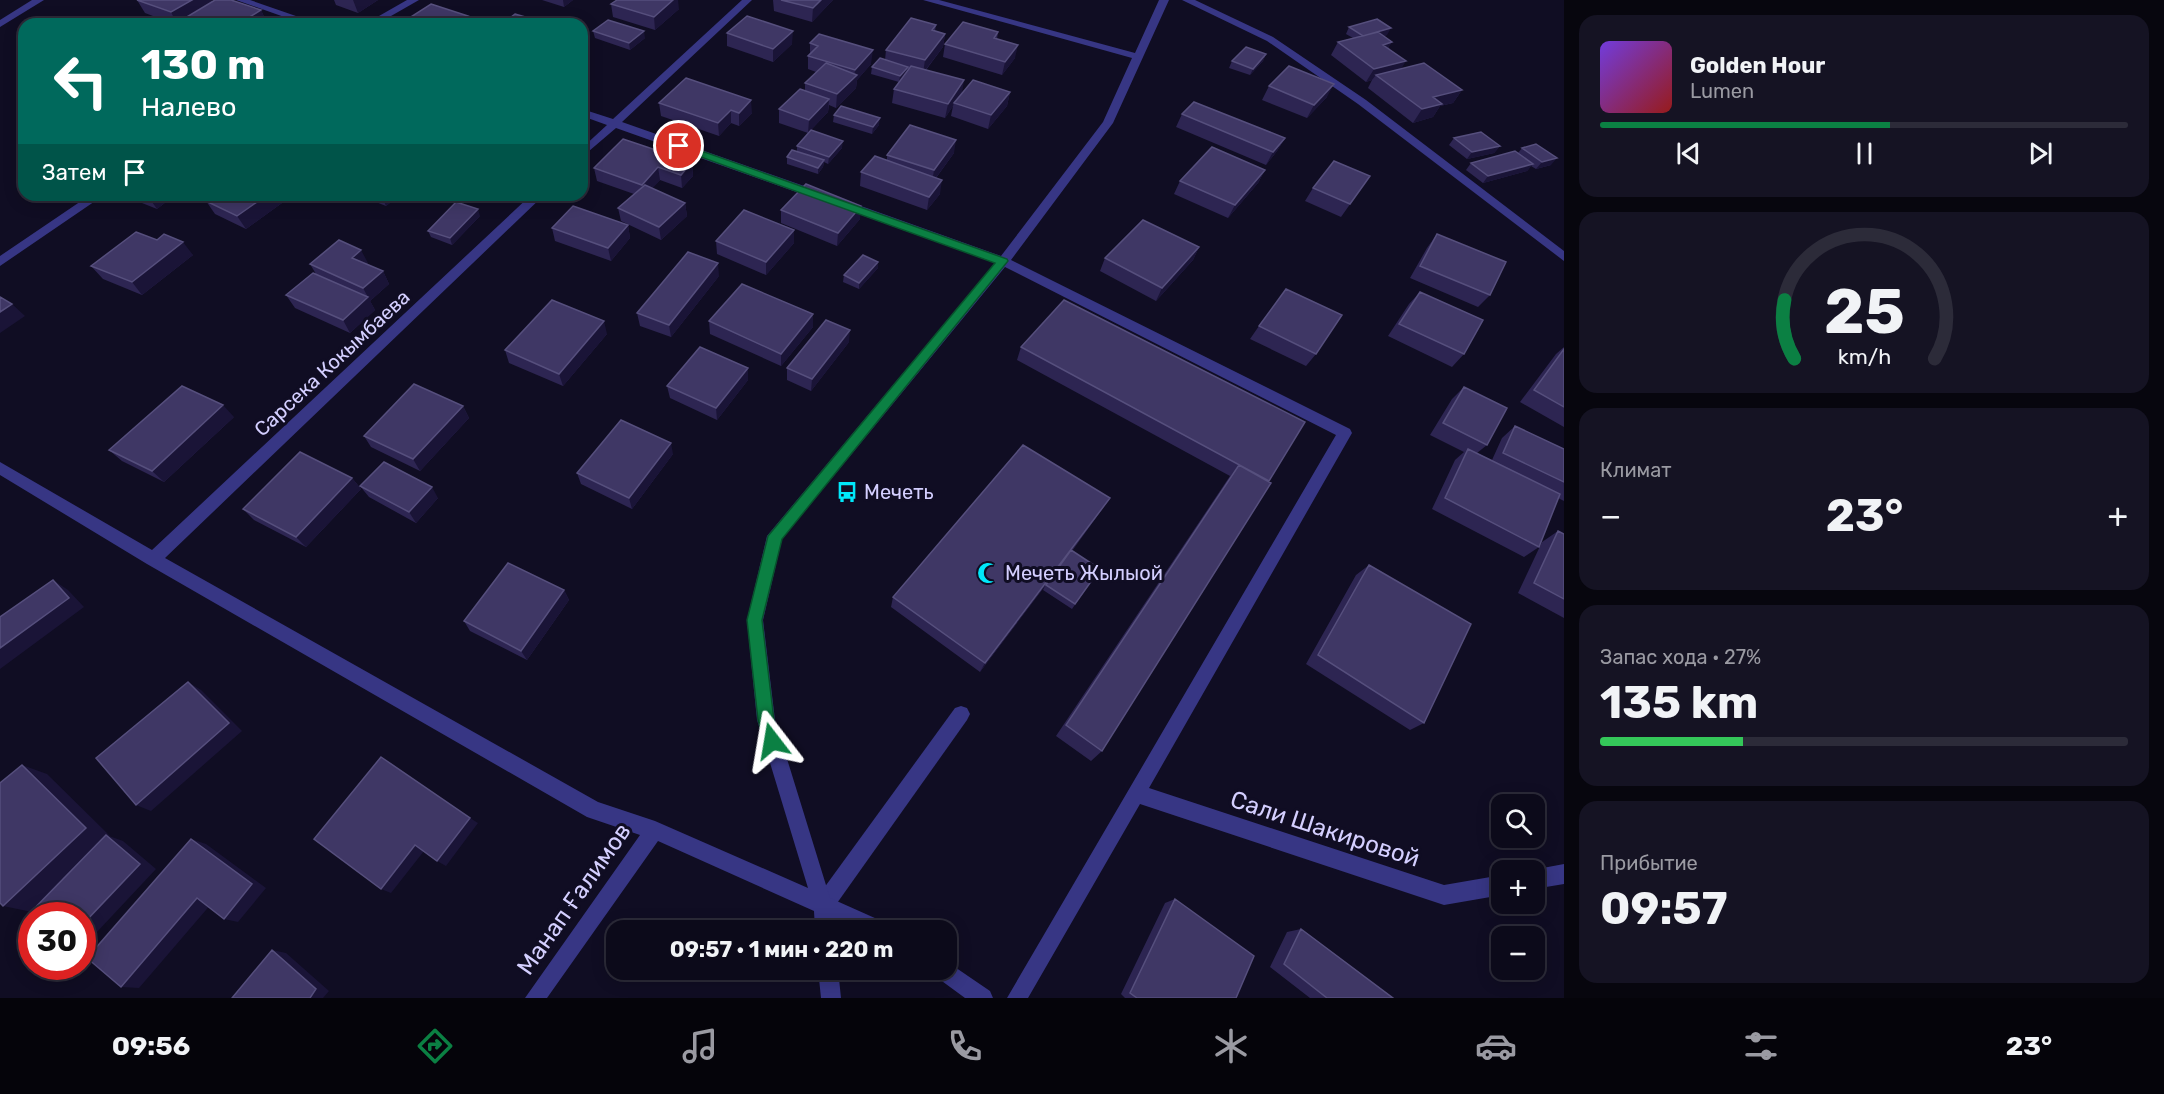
<!DOCTYPE html>
<html lang="ru">
<head>
<meta charset="utf-8">
<style>
	body { margin:0; font-family:Rubik,sans-serif; background:#151323; color:#f1f3f6; height:100vh; display:flex; flex-direction:column; font-size:22px; white-space:nowrap }
	* { box-sizing:border-box; margin:0 }
	p { font-size:20px; color:#9a9aa2 }
	.icon { flex:none; width:33px; height:33px; fill:none; stroke:currentColor; stroke-width:2; stroke-linecap:round; stroke-linejoin:round }
	.map { position:relative; flex:1; overflow:hidden }
	.side { display:flex; flex-direction:column; gap:15px; padding:15px; background:#07060e; width:600px }
	.side>* { flex:none }
	.banner { position:absolute; left:18px; top:18px; width:570px; height:183px; border-radius:18px; box-shadow:0 3px 15px #0003,0 0 0 2px #2c2b39; background:#00695c; color:#fff; overflow:hidden }
	.fabs { position:absolute; left:1491px; top:794px; display:grid; gap:12px }
	.fabs a { display:grid; place-items:center; width:54px; height:54px; border-radius:12px; background:#0c0a1a; box-shadow:0 3px 15px #0003,0 0 0 2px #2c2b39; font-size:30px }
	.speed { position:absolute; left:18px; top:902px; display:flex; gap:12px; font-size:30px; font-weight:700; text-align:center }
	.speed>* { display:grid; place-content:center; width:78px; height:78px; border-radius:50%; background:#0c0a1a; box-shadow:0 3px 15px #0003,0 0 0 2px #2c2b39; line-height:1 }
	.speed .limit { border:9px solid #d22; background:#fff; color:#111 }
	.pin { position:absolute; display:grid; place-items:center; width:51px; height:51px; color:#fff; margin:-26px; border:3px solid #fff; border-radius:50%; box-shadow:0 2px 6px #0007 }
	.me { position:absolute; width:66px; margin:-33px; rotate:346deg; stroke-linejoin:round; filter:drop-shadow(0 0 4px #0008) }
	.turn { display:flex; align-items:center; gap:21px; height:126px; padding:0 24px; font-size:27px }
	.turn .icon { width:78px; height:78px; stroke-width:2.5 }
	.turn b { display:block; font-size:42px; line-height:51px }
	.then { display:flex; align-items:center; height:57px; padding:0 24px; background:#0003; gap:12px; font-size:22px }
	.big { font-size:45px; font-weight:700; line-height:1.1 }
	.side .widget { flex:1; display:flex; flex-direction:column; justify-content:center; gap:9px; min-width:0; padding:0 21px; border-radius:18px; background:#151323 }
	.side .dial { align-items:center; gap:0 }
	.dial svg { height:156px; overflow:visible; fill:none; stroke:#2c2b39; stroke-width:7; stroke-linecap:round; text-anchor:middle }
	.dial text { fill:#f1f3f6; stroke:none }
	.song { display:flex; align-items:center; gap:18px }
	.cover { width:72px; height:72px; border-radius:9px; background:linear-gradient(135deg,hsl(260 70% 55%),hsl(0 70% 35%)) }
	.played { height:6px; border-radius:3px; background:linear-gradient(90deg,#0b8043 55%,#2c2b39 55%) }
	.keys { display:flex; justify-content:space-around; direction:ltr }
	.heat { display:flex; justify-content:space-between; align-items:center; font-size:33px; direction:ltr }
	.charge { height:9px; border-radius:4px; background:linear-gradient(90deg,#34c759 27%,#2c2b39 0) }
	.trip { position:absolute; left:606px; top:920px; width:351px; height:60px; border-radius:18px; background:#0c0a1a; box-shadow:0 3px 15px #0003,0 0 0 2px #2c2b39; font-weight:700; line-height:60px; text-align:center }
	.dock { display:flex; height:96px; justify-content:space-around; align-items:center; background:#05040a; color:#9a9aa2 }
	.dock .icon { width:42px; height:42px }
	.dock .current { color:#0b8043 }
	.dock b { font-size:27px; color:#f1f3f6 }
	main { display:flex; flex:1; min-height:0 }
	.map>svg:first-child { display:block }
</style>
</head>
<body>
<main>
<div class="map">
<svg width="1564" height="998" viewBox="0 0 1564 998">
	<rect width="100%" height="100%" fill="#100d23"/>
	<g fill="none" stroke-linecap="round" stroke-linejoin="round">
		<path fill="#373684" fill-rule="evenodd" d="M961,706l6,2 3,6 -3,6 -137,193 -7,3 -7,-3 -3,-7 3,-7 139,-191z"/>
		<path fill="#373684" fill-rule="evenodd" d="M32,0h12l-44,27v-7z
			M236,0h14l69,24h-15z
			M407,0h12l-42,24h-12z
			M742,0h10l-130,122 202,71v6h-8l-200,-71 -34,29v-9l25,-23 -25,-9v-7l31,10z
			M923,0h16l196,53 24,-53h10l-56,123 -102,137 339,169 2,4 -203,355 295,97 58,-10v20l-58,10 -304,-101 -112,194h-21l329,-563 -331,-168 -223,272 -19,81 12,100 55,178 56,25 3,7h-33l-22,-10 1,10h-20l-1,-19 -156,-70 -111,157h-22l115,-163 -53,-18 -440,-253 -147,-89v-13l152,88 379,-355h13l-379,363 433,244 57,19 153,67 -51,-168 -10,-100 20,-84 228,-273 -156,-56 -2,-3 6,-4 4,1 154,55 102,-134 29,-64z
			M1182,0h13l78,37 93,63 198,151v10l-206,-157 -91,-63z
			M90,195h14l-104,71v-10z
			M1564,864v20l-30,5v-19h-2z
			M946,961l44,30 3,7h-28l-30,-22 -3,-7h14z
			M818,969h20l3,29h-20z"/>
	</g>
	<path fill="#2d2552" d="M137,0l75,2 49,8 6,13 -1,1h-92l-29,-11z
		M334,0h44l-20,13 -22,-8z
		M542,0h31l-9,7z
		M773,0h60l-21,22 -38,-11z
		M611,4l68,5 -24,21 -42,-13z
		M468,16l2,8h-62l-2,-4z
		M936,25l-1,6 10,3 -2,13 -17,23 36,24 48,-2 -3,14 -19,23 -37,-13 2,-10 -8,12 -53,-15 2,-14 5,-7 -28,-8 1,-7 13,-7 1,-10z
		M1349,27l38,8 -4,1 6,12 12,20 61,22 -9,13 -13,3 -7,11 -20,6 -45,-35 4,-8 -6,2 -35,-27 7,-13 15,-4 -7,-4z
		M593,31l52,7 -15,12 -35,-12z
		M998,32l-1,7 18,19 -13,17 -59,-18 2,-13z
		M727,33l65,11 -19,18 -46,-16z
		M810,43l61,21 -14,16 -1,8 -20,20 -7,-3 -1,7 -20,21 -29,-10v-14l26,-18v-8l11,-11 -8,-3v-13l2,-2z
		M1266,54l-3,7 -13,14 -21,-7 3,-7z
		M686,78l66,35 -13,13 -8,-3 -12,13 -58,-20 -2,-13z
		M1269,86l58,11 -20,21 -45,-18z
		M1182,114l103,24 -8,13 -11,14 -90,-38z
		M834,115l45,10 -7,9 -39,-12z
		M1454,138l46,8 -6,7 -27,6 -18,-14z
		M797,146l45,2 -14,16 -4,-2 -1,5 -5,7 -31,-10v-7l10,-5z
		M1522,148l29,17 -15,4 -5,-3 -4,5 -44,12 -17,-13 5,-7 47,-10z
		M954,153l-18,25 4,16 -13,16 -67,-24 1,-14 26,-11v-6z
		M692,162l1,14 -11,12 -22,-8 -8,8 33,15 2,13 -26,24 -40,-19 -3,-13 16,-14 -37,-13 -3,-13z
		M1265,170l-7,13 -30,35 -54,-24 6,-13z
		M1370,176l-29,41 -36,-16 8,-13z
		M129,195h46l-18,14 -25,-10z
		M293,195l-47,34 -31,-15 -9,-13z
		M358,195h42l-14,11z
		M781,210l79,9 -23,27 -56,-23z
		M480,216l-28,29 -21,-8 -3,-6z
		M628,225l2,13 -19,23 -56,-20 -3,-13z
		M1437,234l53,61 -12,12 -68,-29 17,-30z
		M157,240l36,15 -51,40 -39,-16 -12,-13z
		M716,241l78,2 -28,32 -49,-21z
		M1199,247l-6,13 -37,41 -56,-30 5,-13z
		M368,263l-2,1 17,7 6,13 -19,17 5,9 -25,23 -55,-25 -9,-13 30,-21 -6,-10z
		M878,268l-19,21 -16,-7 1,-7z
		M719,276l-48,61 -31,-11 -3,-13z
		M1420,292l44,62 -12,13 -64,-31 21,-32z
		M1064,300l204,181 -166,270 -11,10 -35,-25 174,-260 -213,-116 4,-13z
		M709,321l104,6 -32,39 -71,-32z
		M1259,326l57,28 -10,12 -56,-27z
		M607,334l-44,52 -54,-23 -4,-13z
		M849,342l-38,49 -24,-11v-12z
		M1564,347v80l-44,-25 36,-48z
		M748,380l-31,40 -47,-22 -3,-12z
		M1464,387l23,58 -10,8 15,7 10,-22 13,-12 49,23v52l-6,-3 -19,49 -15,10 -92,-48 23,-49 9,-8 -34,-17 22,-36z
		M463,406l6,12 -49,53 -49,-24 -7,-11z
		M234,417l-70,65 -42,-21 -13,-11z
		M673,454l-41,55 -51,-25 -4,-11z
		M352,478l9,11 -55,58 -52,-27 -11,-11z
		M360,486l78,12 -22,25 -47,-26z
		M1103,508l-31,43 28,18 -28,40 -29,-19 2,-4 -65,86 -89,-65 2,-10z
		M1558,531l6,3v84l-46,-25 24,-51z
		M1369,565l55,158 -14,7 -104,-66 50,-89z
		M564,590l5,10 -42,60 -57,-29 -6,-10z
		M1175,899l61,99h-111l-4,-4 44,-91z
		M1301,929l92,69h-83l-40,-31 17,-35z"/>
	<path fill="#1a1437" d="M192,0h20l2,4 -37,20 -6,-12z
		M353,0h25l-20,13z
		M563,0h10l-9,7z
		M673,0h5l1,9 -24,21 -1,-13z
		M821,0h12l-21,22 1,-14z
		M261,10l6,13 -1,1h-28z
		M468,16l2,8h-14z
		M218,18l3,6h-12z
		M1391,28l-4,7 -27,8 4,-7z
		M644,31l1,7 -15,12 -1,-7z
		M793,31l-1,13 -19,18v-13z
		M945,34l-2,13 -20,26 2,-13z
		M1392,42l-8,13 -1,-10z
		M1018,45l-3,13 -13,17 3,-13z
		M873,50l-2,14 -14,16 -1,8 -20,20 1,-14 17,-16 1,-8z
		M1266,54l-3,7 -13,14 3,-6z
		M1406,61l-8,13 -22,1 -4,5 -6,2 8,-13z
		M908,67l-1,6 -8,9 1,-6z
		M964,80l-2,14 -8,9 -1,3 -8,12 3,-14z
		M1334,84l-7,13 -20,21 7,-13z
		M1462,90l-9,13 -13,3 -7,11 -20,6 9,-14 11,-12z
		M1010,92l-3,14 -19,23 3,-14z
		M829,99l-1,13 -20,21 1,-13z
		M751,100l1,13 -13,13v-13z
		M731,110v13l-12,13 -1,-13z
		M880,118l-1,7 -7,9 1,-7z
		M1285,138l-8,13 -11,14 7,-13z
		M956,140l-2,13 -22,30 2,-13z
		M843,141l-1,7 -14,16 1,-7z
		M1500,146l-6,7 -27,6 5,-7z
		M1557,158l-6,7 -15,4 6,-7z
		M824,160l-1,7 -5,7v-6z
		M692,162l1,14 -11,12 -1,-13z
		M1533,164l-6,7 -44,12 5,-7z
		M658,167l2,13 -16,18 -2,-13z
		M1265,170l-7,13 -30,35 7,-13z
		M942,180l-2,14 -13,16 2,-13z
		M161,195h14l-18,14 -5,-7z
		M267,195h26l-47,34 -9,-13z
		M381,195h19l-14,11z
		M685,203l2,13 -26,24 -2,-13z
		M861,206l-1,13 -23,27 1,-13z
		M478,209l2,7 -28,29 -2,-7z
		M628,225l2,13 -19,23 -3,-13z
		M794,230v13l-28,32v-13z
		M183,242l10,13 -51,40 -10,-13z
		M1199,247l-6,13 -37,41 6,-13z
		M361,250l7,13 -9,8 -7,-13z
		M878,262v6l-19,21v-6z
		M718,263l1,13 -48,61 -2,-12z
		M383,271l6,13 -19,17 -7,-13z
		M368,297l7,13 -25,23 -7,-13z
		M12,304l13,12 -25,17v-21z
		M813,314v13l-32,39v-12z
		M604,321l3,13 -44,52 -4,-12z
		M850,330l-1,12 -38,49 1,-12z
		M748,368v12l-31,40 -1,-12z
		M223,405l11,12 -70,65 -12,-11z
		M463,406l6,12 -49,53 -7,-12z
		M671,443l2,11 -41,55 -3,-11z
		M352,478l9,11 -55,58 -10,-10z
		M432,487l6,11 -22,25 -7,-11z
		M1110,498l-7,10 -123,164 5,-9z
		M53,580l15,10 16,17 -84,62v-21z
		M564,590l5,10 -42,60 -6,-9z
		M188,682l13,8 41,41 -91,80 -15,-6z
		M22,765l25,9 63,62h-1l14,5 33,28 -74,79v-23l-50,-13 -29,-6z
		M470,818l8,5 -32,43 -9,-5z
		M191,839l15,5 60,44 -28,34 -14,-3z
		M415,845l9,6 -33,42 -10,-4z
		M197,898l15,5 -73,85 -18,-1z
		M272,950l14,3 43,38 -6,7h-13z"/>
	<path fill="#3f3765" stroke="#564f7d" stroke-width="1.5" d="M137,0h55l-21,12z
		M215,0h16l30,10 -23,14h-3l-17,-6 -9,6h-34z
		M617,0h56l-19,17 -43,-13z
		M781,0h40l-8,8z
		M431,4l37,12 -12,8h-38l-12,-4z
		M515,14l21,6 -5,4h-29z
		M747,16l46,15 -20,18 -46,-16z
		M911,18l25,7 -4,5 13,4 -20,26 -39,-10z
		M1377,19l14,9 -28,8 -14,-9z
		M608,20l36,11 -15,12 -36,-12z
		M963,22l35,10 -4,6 24,7 -13,17 -60,-18z
		M1378,32l14,10 -9,3 23,16 -32,8 -36,-27z
		M819,34l54,16 -18,20 -47,-14 10,-10 -8,-3z
		M1246,47l20,7 -13,15 -21,-8z
		M880,58l28,9 -8,9 -28,-9z
		M826,63l31,12 -20,19 -32,-11z
		M1424,63l38,27 -29,7 9,7 -20,5 -46,-34z
		M911,66l53,14 -16,24 -54,-15z
		M1289,66l45,18 -20,21 -45,-19z
		M686,78l65,22 -12,13 -8,-3 -13,13 -59,-20z
		M973,80l37,12 -19,23 -37,-12z
		M800,89l29,10 -20,21 -30,-11z
		M1194,102l91,36 -12,14 -91,-38z
		M841,106l39,12 -7,9 -39,-12z
		M910,125l46,15 -22,30 -47,-15z
		M811,130l32,11 -14,16 -32,-11z
		M1481,132l19,14 -28,6 -18,-14z
		M623,139l69,23 -11,13 -23,-8 -16,18 -48,-17z
		M1536,144l21,14 -15,4 -20,-14z
		M1212,147l53,23 -30,35 -55,-24z
		M792,150l32,10 -6,8 -31,-11z
		M1515,151l18,13 -45,12 -17,-13z
		M875,156l67,24 -13,17 -68,-25z
		M1334,161l36,15 -20,28 -37,-16z
		M806,184l55,22 -23,27 -57,-23z
		M645,185l40,18 -26,24 -41,-19z
		M134,195h27l-9,7z
		M214,195h53l-30,21 -31,-15z
		M456,202l22,7 -28,29 -22,-7z
		M573,206l55,19 -20,23 -56,-20z
		M744,210l50,20 -28,32 -50,-21z
		M1143,220l56,27 -37,41 -57,-30z
		M136,232l21,8 7,-6 19,8 -51,40 -41,-16z
		M1437,234l69,28 -16,33 -70,-29z
		M339,240l22,10 -9,8 31,13 -20,17 -53,-24z
		M688,252l30,11 -49,62 -32,-12z
		M863,255l15,7 -19,21 -15,-8z
		M313,273l55,24 -25,23 -57,-25z
		M742,284l71,30 -32,40 -72,-33z
		M1286,289l56,26 -26,39 -57,-28z
		M1420,292l63,28 -19,34 -65,-30z
		M0,297l12,7 -12,8z
		M552,300l52,21 -45,53 -54,-24z
		M1064,300l241,122 -36,59 -248,-134z
		M826,320l24,10 -38,49 -25,-11z
		M700,347l48,21 -32,40 -49,-22z
		M1564,349v58l-30,-17z
		M414,384l49,22 -50,53 -49,-23z
		M182,386l41,19 -71,66 -43,-21z
		M1464,387l43,21 -20,37 -44,-22z
		M621,420l50,23 -42,55 -52,-25z
		M1515,426l49,23v33l-61,-29z
		M1023,445l87,53 -125,165 -92,-66z
		M1468,449l92,45 -21,53 -94,-49z
		M300,452l52,26 -56,59 -53,-28z
		M384,462l48,25 -23,25 -49,-26z
		M1239,465l32,18 -169,268 -36,-26z
		M1558,531l6,3v65l-30,-16z
		M1071,550l29,19 -25,35 -29,-19z
		M508,563l56,27 -43,61 -57,-30z
		M1369,565l102,59 -47,99 -106,-68z
		M53,580l16,18 -69,50v-31z
		M188,682l41,41 -93,82 -40,-47z
		M381,757l89,61 -33,43 -22,-16 -34,44 -67,-50z
		M22,765l64,63 -83,78 -3,-3v-120z
		M106,835l34,29 -58,61v-10h-50v3l-4,-3z
		M191,839l61,45 -28,35 -27,-21 -76,89 -34,-29z
		M1175,899l79,57 -18,42h-99l-7,-5z
		M1301,929l92,69h-66l-43,-34z
		M272,950l44,39 -6,9h-78z"/>
	<path fill="#0b8043" stroke="#07532c" stroke-width="1.5" d="M679,143l328,116 1,2 -226,278 -20,81 12,100 6,21 -2,6 -6,2 -6,-2 -8,-27 -11,-100 21,-84 227,-273 -319,-115v-4z"/>
	<defs>
		<symbol id="bus-bare" viewBox="-9 -9 18 18"><path d="M-5-6H5V4H4V6H2V4H-2V6H-4V4H-5ZM-3.5-4V0h7V-4ZM-3.5 1.2v1.5H-2V1.2ZM2 1.2v1.5H3.5V1.2Z" fill="#00e8fa" stroke="#100d23" stroke-width="2.5" paint-order="stroke"/></symbol>
		<symbol id="mosque-bare" viewBox="-9 -9 18 18"><path d="M3.5-4.9A6 6 0 1 0 3.5 4.9A5 5 0 1 1 3.5-4.9Z" fill="#00e8fa" stroke="#100d23" stroke-width="2.5" paint-order="stroke"/></symbol>
	</defs>
	<g fill-rule="evenodd">
		<use href="#bus-bare" x="832" y="477" width="30" height="30"/>
		<use href="#mosque-bare" x="973" y="558" width="30" height="30"/>
	</g>
	<g text-anchor="middle" dominant-baseline="central" stroke-width="6" stroke-linejoin="round" paint-order="stroke">
		<g font-size="20" fill="#d4cfff" stroke="#100d23">
			<text transform="translate(332 363) rotate(-43)">Сарсека Кокымбаева</text>
		</g>
		<g font-size="20" fill="#d4cfff" stroke="#100d23" text-anchor="start">
			<text x="864" y="492">Мечеть</text>
			<text x="1005" y="573">Мечеть Жылыой</text>
		</g>
		<g font-size="24" fill="#d4cfff" stroke="#100d23">
			<text transform="translate(1325 829) rotate(18)">Сали Шакировой</text>
			<text transform="translate(574 899) rotate(-55)">Манап Ғалимов</text>
		</g>
	</g>
</svg>
<div class="fabs">
<a><svg class="icon" aria-label="search" viewBox="0 0 24 24"><circle cx="10" cy="10" r="6"/><path d="M15 15l6 6"/></svg></a>
<a>+</a>
<a>−</a>
</div>
<div class="speed"><div class="limit">30</div></div>
<div class="pin" style="left:679px;top:146px;background:#d93025"><svg class="icon" aria-label="arrive" viewBox="0 0 24 24"><path d="M6 21V4h12l-3 4 3 4H6"/></svg></div>
<svg class="me" style="left:772px;top:741px" viewBox="-20 -20 40 40"><path d="M0-17L14 15 0 8-14 15z" fill="#0b8043" stroke="#fff" stroke-width="4"/></svg>
<div class="trip">09:57 · 1 мин · 220 m</div>
<div class="banner">
<div class="turn"><svg class="icon" aria-label="left" viewBox="0 0 24 24"><path d="M17 20v-9H6M10 6l-5 5 5 5"/></svg><div><b>130 m</b>Налево</div></div>
<div class="then">Затем<svg class="icon" aria-label="arrive" viewBox="0 0 24 24"><path d="M6 21V4h12l-3 4 3 4H6"/></svg></div>
</div>
</div>
<section class="side">
<div class="widget">
<div class="song"><i class="cover"></i><div><b>Golden Hour</b><p>Lumen</p></div></div>
<div class="played"></div>
<div class="keys"><svg class="icon" aria-label="previous" viewBox="0 0 24 24"><path d="M18 5L8 12l10 7zM5 5v14"/></svg><svg class="icon" aria-label="pause" viewBox="0 0 24 24"><path d="M8 5v14M16 5v14"/></svg><svg class="icon" aria-label="next" viewBox="0 0 24 24"><path d="M6 5l10 7-10 7zM19 5v14"/></svg></div>
</div>
<div class="widget dial"><svg viewBox="0 0 100 80">
<path d="M14 69A42 42 0 1 1 86 69"/>
<path d="M14 69A42 42 0 0 1 9 39" stroke="#0b8043"/>
<text x="50" y="56" font-size="32" font-weight="700">25</text>
<text x="50" y="72" font-size="11">km/h</text>
</svg></div>
<div class="widget"><p>Климат</p>
<div class="heat"><a>−</a><b class="big">23°</b><a>+</a></div>
</div>
<div class="widget"><p>Запас хода · 27%</p><b class="big">135 km</b><div class="charge"></div></div>
<div class="widget"><p>Прибытие</p><b class="big">09:57</b></div>
</section>
</main>
<nav class="dock">
<b>09:56</b>
<svg class="icon current" aria-label="directions" viewBox="0 0 24 24"><path d="M12 3l9 9-9 9-9-9zM9 14v-3h6M13 9l2 2-2 2"/></svg>
<svg class="icon" aria-label="music" viewBox="0 0 24 24"><path d="M9 18V5l10-2v13"/><circle cx="6" cy="18" r="3"/><circle cx="16" cy="16" r="3"/></svg>
<svg class="icon" aria-label="phone" viewBox="0 0 24 24"><path d="M5 4h4l2 5-3 2q2 4 5 5l2-3 5 2v4C11 20 4 13 5 4z"/></svg>
<svg class="icon" aria-label="climate" viewBox="0 0 24 24"><path d="M12 3v18M4 7l16 10M4 17L20 7"/></svg>
<svg class="icon" aria-label="car" viewBox="0 0 24 24"><path d="M5 17H2v-5l4-1 3-4h7l3 4 3 1v5h-3M9 17h6M6 11h13"/><circle cx="7" cy="17" r="2"/><circle cx="17" cy="17" r="2"/></svg>
<svg class="icon" aria-label="filters" viewBox="0 0 24 24"><path d="M4 7h16M4 17h16"/><circle cx="9" cy="7" r="2"/><circle cx="15" cy="17" r="2"/></svg>
<b>23°</b>
</nav>
</body>
</html>
